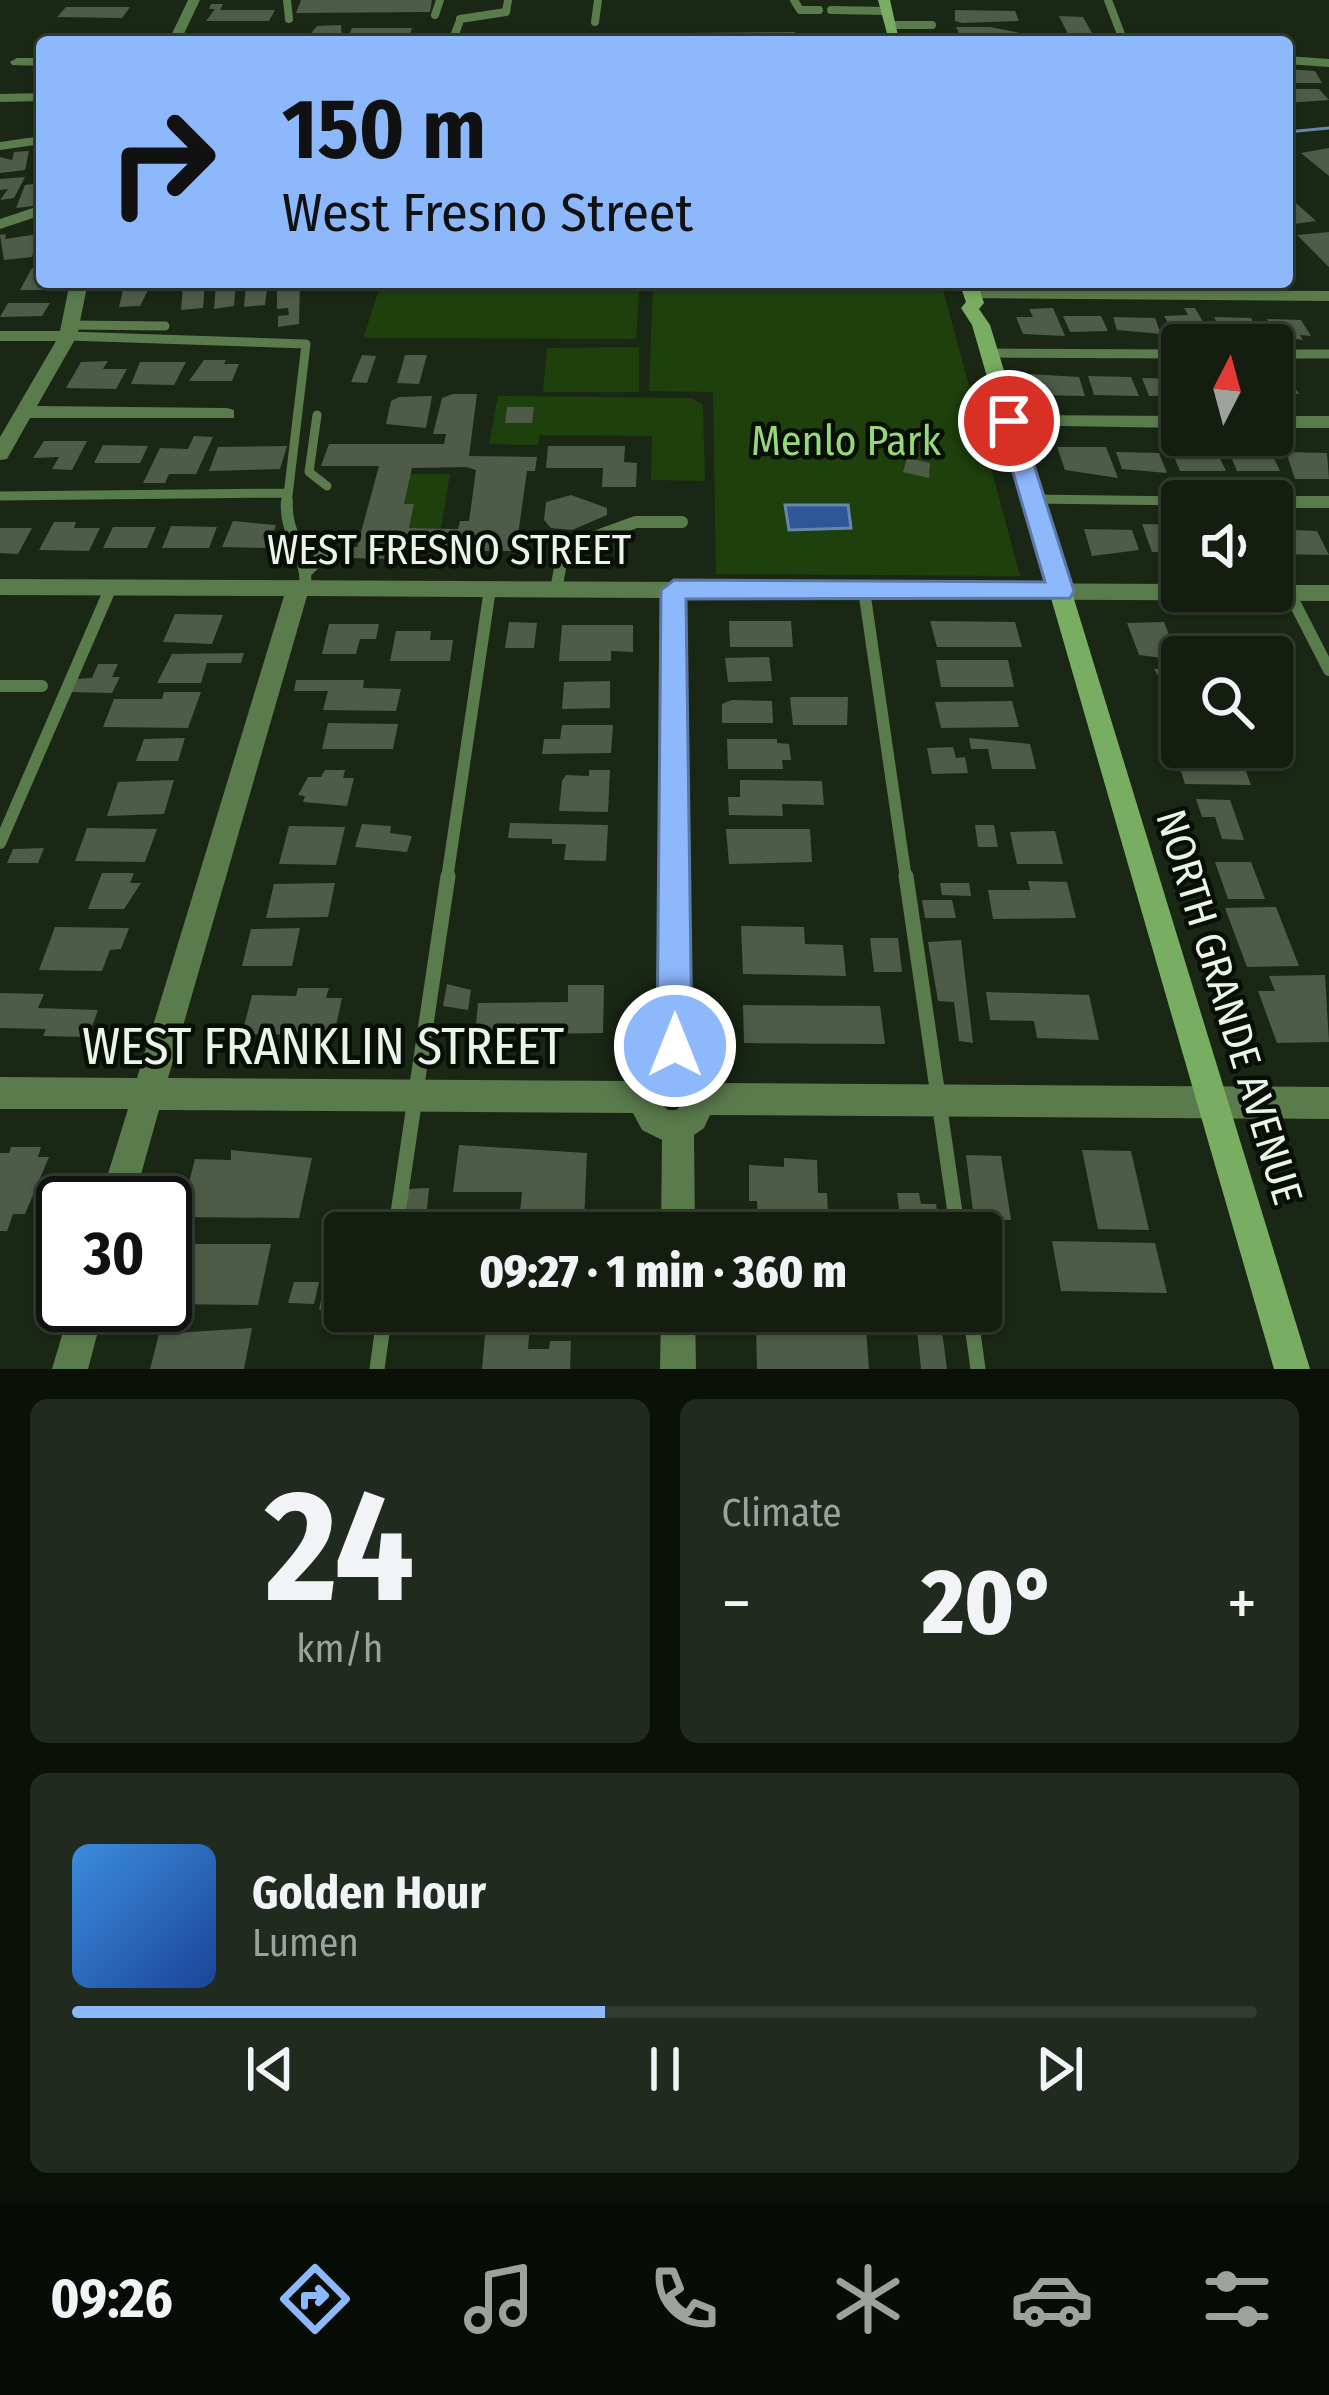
<!DOCTYPE html>
<html lang="en">
<head>
<meta charset="utf-8">
<style>
	body { margin:0; font-family:"Fira Sans Condensed",sans-serif; background:#212a1e; color:#f1f3f6; height:100vh; display:flex; flex-direction:column; font-size:45px; white-space:nowrap }
	* { box-sizing:border-box; margin:0 }
	p { font-size:39px; color:#9da29f }
	.icon { flex:none; width:66px; height:66px; fill:none; stroke:currentColor; stroke-width:2; stroke-linecap:round; stroke-linejoin:round }
	.map { position:relative; height:1369px; overflow:hidden }
	.sheet { display:flex; flex-direction:column; gap:30px; padding:30px; background:#0b1009; flex:1 }
	.sheet>* { flex:none }
	.guide { position:absolute; left:36px; top:36px; width:1257px; height:252px; border-radius:12px; box-shadow:0 3px 9px #0004,0 0 0 3px #333b30; background:#8db9fc; color:#111; overflow:hidden }
	.needle { width:78px; rotate:6deg }
	.fabs { position:absolute; left:1161px; top:324px; display:grid; gap:24px }
	.fabs a { display:grid; place-items:center; width:132px; height:132px; border-radius:12px; background:#141d10; box-shadow:0 3px 9px #0004,0 0 0 3px #333b30; font-size:60px }
	.speed { position:absolute; left:36px; top:1176px; display:flex; gap:24px; font-size:60px; font-weight:700; text-align:center }
	.speed>* { display:grid; place-content:center; width:156px; height:156px; border-radius:50%; background:#141d10; box-shadow:0 3px 9px #0004,0 0 0 3px #333b30; line-height:1 }
	.speed .limit { border:6px solid #111; border-radius:18px; background:#fff; color:#111 }
	.pin { position:absolute; display:grid; place-items:center; width:102px; height:102px; color:#fff; margin:-51px; border:6px solid #fff; border-radius:50%; box-shadow:0 3px 12px #0007 }
	.me { position:absolute; width:132px; margin:-66px; rotate:0deg; stroke-linejoin:round; filter:drop-shadow(0 0 9px #0008) }
	.turn { display:flex; align-items:center; gap:42px; height:252px; padding:0 48px; font-size:54px }
	.turn .icon { width:156px; height:156px; stroke-width:2.5 }
	.turn b { display:block; font-size:84px; line-height:102px }
	.big { font-size:90px; font-weight:800; line-height:1.1 }
	.sheet .card { flex:1; display:flex; flex-direction:column; justify-content:center; gap:18px; min-width:0; padding:0 42px; border-radius:18px; background:#212a1e }
	.sheet .dial { align-items:center; gap:0 }
	.dial b { font-size:156px; line-height:1 }
	.song { display:flex; align-items:center; gap:36px }
	.cover { width:144px; height:144px; border-radius:18px; background:linear-gradient(135deg,hsl(210 70% 55%),hsl(220 70% 35%)) }
	.played { height:12px; border-radius:6px; background:linear-gradient(90deg,#8db9fc 45%,#333b30 45%) }
	.keys { display:flex; justify-content:space-around; direction:ltr }
	.heat { display:flex; justify-content:space-between; align-items:center; font-size:66px; direction:ltr }
	.sheet .tiles { flex:1; display:grid; gap:30px; grid-template-columns:1fr 1fr }
	.card:last-child { grid-column:span 2 }
	.trip { position:absolute; left:324px; top:1212px; width:678px; height:120px; border-radius:12px; background:#141d10; box-shadow:0 3px 9px #0004,0 0 0 3px #333b30; font-weight:800; line-height:120px; text-align:center }
	.menu { display:flex; height:192px; justify-content:space-around; align-items:center; background:#080c06; color:#9da29f }
	.menu .icon { width:84px; height:84px }
	.menu .selected { color:#8db9fc }
	.menu b { font-size:54px; color:#f1f3f6 }
	.map>svg:first-child { display:block }
</style>
</head>
<body>
<div class="map">
<svg width="1329" height="1369" viewBox="0 0 1329 1369">
	<rect width="100%" height="100%" fill="#1a2715"/>
	<path fill="#1e400d" d="M381,282h259l-4,57 -268,-1 -4,-2z
		M653,282h288l79,294 -304,-2 -3,-182 -64,-1z
		M639,347v45h-96l4,-44z
		M498,396l194,2 11,7 2,76 -54,-1 1,-44 -112,-1 -2,10 -49,-1z
		M410,474h40l-9,54h-32l5,-24h-10z"/>
	<path fill="#2d5798" stroke="#6686b0" stroke-width="3" d="M785,505h63l3,23 -62,2z"/>
	<g fill="none" stroke-linecap="round" stroke-linejoin="round">
		<path stroke="#6686b0" stroke-width="3" d="M1287,132l42,-4"/>
	</g>
	<path fill="#4d5b47" fill-rule="evenodd" d="M301,0h131l-2,12 -134,1z
		M211,4h12l-3,6h55l-6,11h-63l9,-12h-6z
		M66,7h64l-8,11 -65,-1z
		M955,10l60,1 4,10 -57,2 -7,-2z
		M1059,16l24,1 14,25h-25z
		M341,25l1,14 -34,-2 9,-11z
		M956,27h34l45,9 3,6 -76,-2z
		M352,28h60l-4,12h-10l-9,-6 -41,3z
		M795,32l2,10h-322l2,-7z
		M197,36h62l20,1 -4,5h-83z
		M1287,69l28,2 7,12h-35z
		M1287,89h32l10,11 -42,3z
		M1329,148v28l-28,-23z
		M29,151l-4,19 -25,3v-16l12,3 2,-8z
		M25,177l-11,21 -14,2 8,-11 -8,1v-11z
		M42,183l-9,23 -17,2 9,-23z
		M1287,195l29,26 -29,4z
		M1329,232v35l-32,-32z
		M6,234l-1,5 33,-5 -6,23 -28,3 -4,-25z
		M32,268h10v14h6l-5,8h-23z
		M205,282l-2,26 -22,2 2,-25z
		M236,282l-2,24 -20,3 2,-25z
		M268,282l-3,23 -21,2 2,-23z
		M300,282l-1,42 -21,3v-11l11,-1 -1,-7 -11,1v-25z
		M151,284l-11,22 -21,1 5,-21z
		M8,303h42l-8,13 -42,1z
		M1053,308l12,28 -42,-2 -7,-17h17l-4,-8z
		M1184,308h11l15,26 -38,-4 -8,-14 24,-1z
		M1063,316h38l7,15 -38,1z
		M1113,317l42,1 6,16 -44,-4z
		M1214,317l37,1 7,14 -37,-1z
		M1267,319l34,1 10,16 -11,-1 3,5 -27,-4z
		M362,355l14,1 -9,27 -16,-1z
		M405,355h22l-8,29 -22,-1z
		M204,360h22l-2,4h15l-7,17h-43z
		M108,361l-5,8h24l-11,20 -50,-1 15,-26z
		M140,362h46l-12,23 -43,-1z
		M1028,374l51,3 6,19 -51,-1z
		M1088,376l43,1 8,19 -45,-1z
		M1272,377l17,1 10,16h-27z
		M1142,378l40,1v16l-33,1z
		M453,394h24l-8,62 68,1 -2,14h-8l-9,64h11l-2,16h-127l-1,8 -54,-1 3,-11h9l22,-81h-58l8,-22h115l2,-10h-13l9,-36zM466,467l10,3 -7,51h-9l-2,8 -49,-1 5,-24h-10l8,-36z
		M432,396l-6,32 -40,-4 5,-23 8,-4z
		M507,407h27l-2,16h-27z
		M194,436l19,1 -17,37h-27l-4,9h-22l17,-35 28,1z
		M44,441h43l-15,29 -20,-1 7,-12 -26,1z
		M103,445l45,1 -8,17h-46z
		M287,446l-7,23 -71,2 9,-24z
		M548,446h77l-1,16 13,1 -1,24h-34l1,-19h-57z
		M1057,447h49l12,31 -53,-8z
		M1116,452l43,1 8,20 -45,-4z
		M1172,452h45l9,19h-46z
		M1229,452h42l9,19h-43z
		M1286,452l41,1 2,26h-34z
		M907,458l23,5 -1,15 -26,-6z
		M571,495l36,13v7l-35,15 -21,-2 -7,-8 2,-18z
		M233,521l43,4 -8,23 -46,-1z
		M54,522h22l-2,6h26l-11,23 -50,-1z
		M1142,524l40,1v28l-30,-1z
		M171,526l46,1 -8,21h-47z
		M113,527h43l-9,21h-44z
		M0,528h32l-14,26 -18,-1z
		M1084,529l48,1 7,20 -47,6z
		M1272,529l45,2 12,24 -54,-1z
		M175,614l48,1 -11,29 -49,-2z
		M729,621h62l2,26h-63z
		M930,621l85,1 7,25h-85z
		M509,622l28,1 -3,25h-29z
		M1164,622l15,38 -40,-5 -12,-32z
		M329,624h50l-3,15h-16l-4,15h-34z
		M562,625h71v27l-22,-1v10h-52z
		M396,631h35l-1,9h23l-3,21h-60z
		M244,653l-3,10h-34l-6,20h-44l15,-29z
		M769,657l3,24 -44,1 -3,-24z
		M936,660h72l6,27h-73z
		M98,664h20l-6,13h8l-8,16 -43,-1 6,-13 17,-1z
		M1154,669h28v30h-10z
		M296,680h68l-1,8 38,1 -5,22 -73,-1 5,-19h-34z
		M610,681v27l-48,1 2,-27z
		M164,692h37l-13,36 -85,-1 11,-28h48z
		M790,697h58l-1,28h-54z
		M732,700l40,1 1,22h-51v-19z
		M1012,701l7,26 -78,1 -6,-26z
		M328,723l70,1 -5,25h-71z
		M562,725h51l-2,28 -69,1 2,-15h16z
		M185,738l-7,23h-42l8,-22z
		M969,738l61,6 6,25h-44l-4,-20h-17z
		M727,739h50v4l12,1 2,16h-9l1,9h-55z
		M953,747l3,11 9,-1 3,16 -36,1 -5,-26z
		M1174,750h64l13,35 -66,-1z
		M325,770h20l-2,8h11l-7,28 -44,-4 2,-6 -7,-1 10,-18h13z
		M589,770h21l-2,42 -49,-1 3,-30 4,-6 23,1z
		M174,780l-10,34 -57,2 11,-34z
		M740,780l82,1 2,24 -42,-1 1,12 -54,-1 -1,-18h12z
		M1196,799l34,1 14,40 -22,-1 -7,-22h-13z
		M510,823l98,2 -2,36 -42,-1 2,-16h-14v-5l-44,-1z
		M362,824l29,2 -1,7 22,3 -5,16 -52,-5z
		M975,825h19l4,22h-20z
		M289,826l56,1 -9,38 -57,-1z
		M87,828l70,1 -12,33 -70,-1z
		M726,829h84l2,33 -83,2z
		M1055,831l8,33h-46l-7,-32z
		M44,848l-6,15h-31l6,-14z
		M1215,862h36l14,37h-37z
		M102,873h32l-4,10h11l-17,26h-36z
		M1028,881l39,1 9,36 -83,1 -5,-29h42z
		M335,883l-7,34 -62,1 8,-34z
		M940,883h29l2,13 -29,-1z
		M922,900h30l4,18h-31z
		M1276,907l23,59 -52,1 -22,-59z
		M741,926l63,1 1,17 38,1 3,31 -103,-2z
		M55,927l74,1 -8,21 -11,1 -8,21 -63,-1z
		M300,928l-8,38h-50l9,-37z
		M870,938h28l4,34h-28z
		M961,940l12,103 -14,-2 -5,-39 -16,-1 -10,-59z
		M1325,975l4,67 -52,1 -19,-52h17l-6,-15z
		M447,984l24,6 -3,20 -25,-4z
		M568,985h36l-1,48 -128,2 3,-32 90,-1z
		M298,988h31l-3,10h16l-8,37 -92,-1 10,-39 44,1z
		M986,992l103,3 10,45 -62,-2 -3,-17 -44,-1z
		M0,993l44,1 -6,14 60,2 -10,27 -45,-1 3,-7 -46,-1z
		M743,1005l137,1 5,38 -141,-1z
		M459,1145l128,8 -3,69h-65l3,-30h-69z
		M11,1147h30l-3,10h11l-24,57h-12l-6,17h-7v-78h9z
		M231,1150l81,8 -13,60 -119,-1 15,-58 36,1z
		M1082,1150l49,1 18,79 -51,-1z
		M966,1155l35,1 10,64 -37,-1z
		M784,1158l33,2 1,33h9l2,40h-43v-8l-28,-2 -1,-22h-8v-36l35,2z
		M429,1188l-4,41 -22,1 4,-41z
		M897,1193h22l2,11h15l4,29h-38z
		M334,1233l11,1v77l-26,-1z
		M1052,1241l103,2 12,50 -106,-2z
		M180,1244h91l-13,61 -93,-1z
		M294,1282h25l-5,22 -26,-1z
		M486,1323l44,1 -2,25h21l1,-8h21l-1,28h-88z
		M756,1325l110,3 3,41h-112z
		M252,1328l-8,41h-94l9,-35z
		M917,1330l25,1 5,38h-26z"/>
	<g fill="none" stroke-linecap="round" stroke-linejoin="round">
		<path stroke="#5a7b4c" stroke-width="8" d="M287,0l2,19
			M794,0l6,10h19
			M1108,0l16,42
			M831,10l56,1
			M435,15l5,-15
			M460,19l46,-7 2,-12
			M595,22l3,-22
			M891,25h41
			M452,42l7,-19
			M1287,60l42,3"/>
		<path stroke="#5a7b4c" stroke-width="9" d="M70,325l95,1
			M68,336l238,8 -19,160
			M989,353l193,1
			M1272,354h57
			M317,415l-8,57 18,14
			M0,496l288,-3
			M1032,499l156,2
			M1272,502h57"/>
		<path stroke="#5a7b4c" stroke-width="12" d="M287,501c-3,33 22,55 18,87
			M1272,502h57
			M307,571l15,-15 -9,-15
			M556,589l8,-41 72,-26h46
			M864,590l42,289
			M1289,592l40,78
			M0,686h42
			M0,843l111,-256
			M447,879l43,-290"/>
		<path stroke="#5a7b4c" stroke-width="15" d="M906,876l52,357
			M395,1233l53,-357
			M970,1311l8,58
			M377,1369l8,-58"/>
		<path fill="#5a7b4c" fill-rule="evenodd" d="M188,0h12l-20,42h-12z
			M17,58h25v8l-30,-1 -2,-3z
			M42,93v8l-42,1v-8z
			M42,136v8l-42,6v-8z
			M42,205v10l-42,14v-10z
			M70,282h18l-11,54 -40,70 190,2 7,2v8h-204l-23,41 -7,1v-23l56,-96h-56v-10h60z
			M972,289l357,2v10l-363,-3v-8z
			M1009,415l173,1v12l-180,-3 -3,-4z
			M1272,416h57v12h-57z
			M0,579l1182,5v7h90v-6h57v16l-645,-3 5,465 13,7 7,13 620,4v32l-619,-4 -6,13 -10,7 1,98h-34l1,-93 -20,-10 -9,-17 -474,-3 -26,93h-34l29,-94h-128v-32l137,1 147,-482 -284,-1zM307,596l355,2 -3,463 -15,8 -9,12 -467,-3zM668,1089h8l7,6v9l-7,6h-8l-7,-6v-9z
			M71,1305h34l-17,64h-36z
			M661,1311h34l1,58h-36z"/>
		<path fill="#78ad62" fill-rule="evenodd" d="M878,0h12l9,40 -11,-3z
			M959,282h18l7,21 -5,6 11,16 320,1044h-36l-302,-1044 -11,-17 5,-6z"/>
	</g>
	<path fill="#8db9fc" stroke="#5c78a4" stroke-width="3" d="M1001,416l19,5 54,170 -4,7 -384,1 6,447 -5,12 -12,5 -12,-5 -6,-12 4,-456 13,-10 371,2 -47,-161z"/>
	<g text-anchor="middle" dominant-baseline="central" stroke-width="9" stroke-linejoin="round" paint-order="stroke">
		<g font-size="42" fill="#95d979" stroke="#090e07">
			<text x="846" y="441">Menlo Park</text>
		</g>
		<g font-size="42" fill="#ebf4e8" stroke="#090e07">
			<text x="449" y="550">WEST FRESNO STREET</text>
			<text transform="translate(1229 1007) rotate(73)">NORTH GRANDE AVENUE</text>
		</g>
		<g font-size="51" fill="#ebf4e8" stroke="#090e07">
			<text x="323" y="1047">WEST FRANKLIN STREET</text>
		</g>
	</g>
</svg>
<div class="fabs">
<a><svg class="needle" viewBox="-14 -14 28 28"><path d="M0-13l5 13h-10z" fill="#e53935"/><path d="M0 13l5-13h-10z" fill="#9da29f"/></svg></a>
<a><svg class="icon" aria-label="sound" viewBox="0 0 24 24"><path d="M4 9h4l5-4v14l-5-4H4zM17 9q2 3 0 6"/></svg></a>
<a><svg class="icon" aria-label="search" viewBox="0 0 24 24"><circle cx="10" cy="10" r="6"/><path d="M15 15l6 6"/></svg></a>
</div>
<div class="speed"><div class="limit">30</div></div>
<div class="pin" style="left:1009px;top:421px;background:#d93025"><svg class="icon" aria-label="arrive" viewBox="0 0 24 24"><path d="M6 21V4h12l-3 4 3 4H6"/></svg></div>
<svg class="me" style="left:675px;top:1046px" viewBox="-20 -20 40 40"><circle r="17" fill="#8db9fc" stroke="#fff" stroke-width="3"/><path d="M0-11L8 9 0 5-8 9z" fill="#fff"/></svg>
<div class="trip">09:27 · 1 min · 360 m</div>
<div class="guide">
<div class="turn"><svg class="icon" aria-label="right" viewBox="0 0 24 24"><path d="M7 20v-9h11M14 6l5 5-5 5"/></svg><div><b>150 m</b>West Fresno Street</div></div>
</div>
</div>
<section class="sheet">
<div class="tiles">
<div class="card dial"><b>24</b><p>km/h</p></div>
<div class="card"><p>Climate</p>
<div class="heat"><a>−</a><b class="big">20°</b><a>+</a></div>
</div>
<div class="card">
<div class="song"><i class="cover"></i><div><b>Golden Hour</b><p>Lumen</p></div></div>
<div class="played"></div>
<div class="keys"><svg class="icon" aria-label="previous" viewBox="0 0 24 24"><path d="M18 5L8 12l10 7zM5 5v14"/></svg><svg class="icon" aria-label="pause" viewBox="0 0 24 24"><path d="M8 5v14M16 5v14"/></svg><svg class="icon" aria-label="next" viewBox="0 0 24 24"><path d="M6 5l10 7-10 7zM19 5v14"/></svg></div>
</div>
</div>
</section>
<nav class="menu">
<b>09:26</b>
<svg class="icon selected" aria-label="directions" viewBox="0 0 24 24"><path d="M12 3l9 9-9 9-9-9zM9 14v-3h6M13 9l2 2-2 2"/></svg>
<svg class="icon" aria-label="music" viewBox="0 0 24 24"><path d="M9 18V5l10-2v13"/><circle cx="6" cy="18" r="3"/><circle cx="16" cy="16" r="3"/></svg>
<svg class="icon" aria-label="phone" viewBox="0 0 24 24"><path d="M5 4h4l2 5-3 2q2 4 5 5l2-3 5 2v4C11 20 4 13 5 4z"/></svg>
<svg class="icon" aria-label="climate" viewBox="0 0 24 24"><path d="M12 3v18M4 7l16 10M4 17L20 7"/></svg>
<svg class="icon" aria-label="car" viewBox="0 0 24 24"><path d="M5 17H2v-5l4-1 3-4h7l3 4 3 1v5h-3M9 17h6M6 11h13"/><circle cx="7" cy="17" r="2"/><circle cx="17" cy="17" r="2"/></svg>
<svg class="icon" aria-label="filters" viewBox="0 0 24 24"><path d="M4 7h16M4 17h16"/><circle cx="9" cy="7" r="2"/><circle cx="15" cy="17" r="2"/></svg>
</nav>
</body>
</html>
